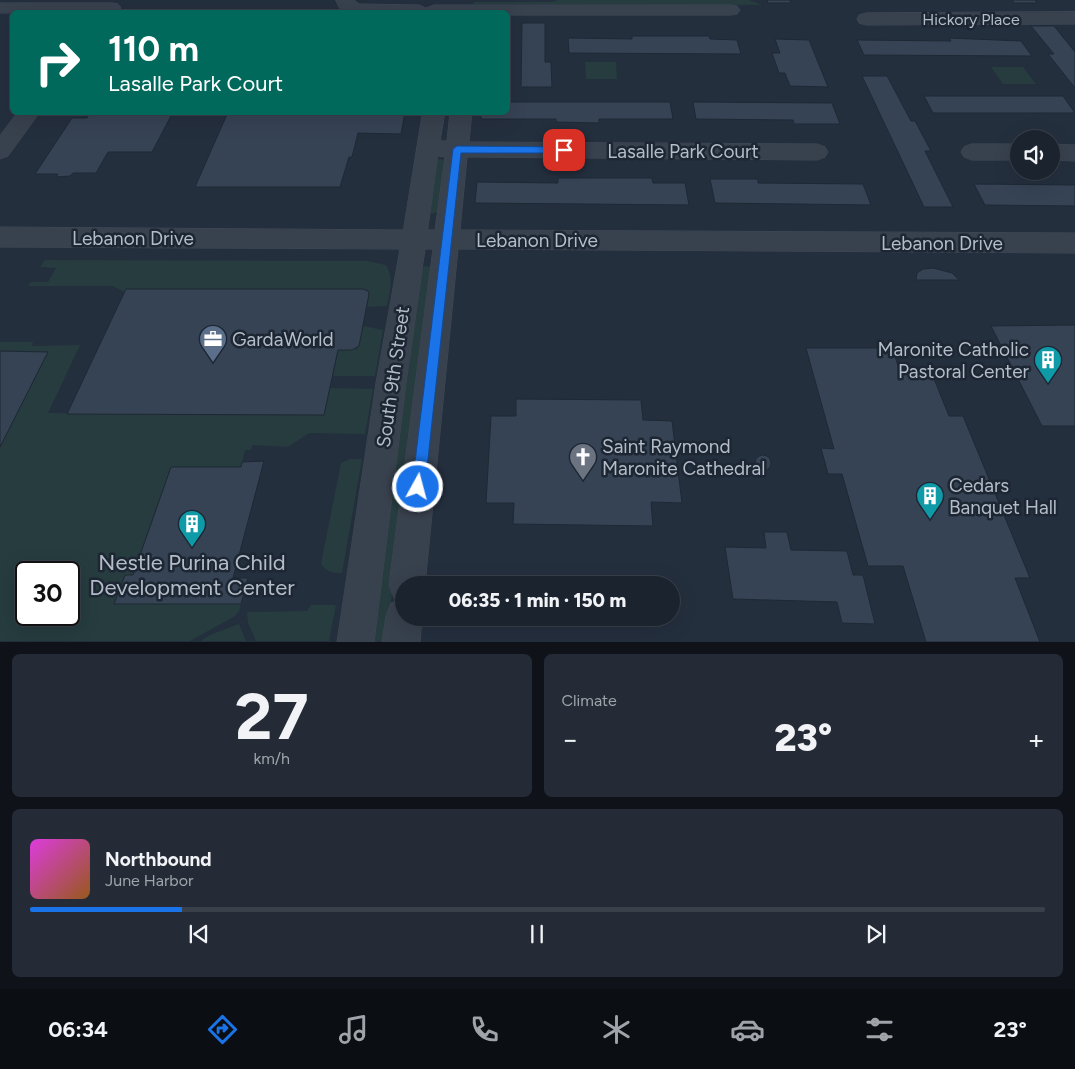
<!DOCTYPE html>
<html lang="en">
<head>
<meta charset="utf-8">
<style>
	body { margin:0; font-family:Figtree,sans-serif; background:#242b36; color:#f1f3f6; height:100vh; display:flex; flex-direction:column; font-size:19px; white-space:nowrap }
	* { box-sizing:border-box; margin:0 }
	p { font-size:16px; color:#a0a4aa }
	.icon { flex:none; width:28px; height:28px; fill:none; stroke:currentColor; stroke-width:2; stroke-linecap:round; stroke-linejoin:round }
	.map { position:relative; height:642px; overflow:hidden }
	.details { display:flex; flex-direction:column; gap:12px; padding:12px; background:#0f1319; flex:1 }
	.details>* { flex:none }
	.guide { position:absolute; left:10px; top:10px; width:500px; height:105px; border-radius:8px; box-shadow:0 5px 20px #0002,0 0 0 1px #39404a; background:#00695c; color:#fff; overflow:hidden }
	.tools { position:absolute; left:1010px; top:130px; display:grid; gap:10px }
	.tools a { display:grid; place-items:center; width:50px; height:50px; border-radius:50%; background:#1b232e; box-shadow:0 5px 20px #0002,0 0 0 1px #39404a; font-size:25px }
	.speed { position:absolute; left:15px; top:561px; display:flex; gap:10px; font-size:25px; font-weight:700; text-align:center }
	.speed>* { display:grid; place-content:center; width:65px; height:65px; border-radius:50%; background:#1b232e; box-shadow:0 5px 20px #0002,0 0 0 1px #39404a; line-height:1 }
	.speed .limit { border:2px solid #111; border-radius:8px; background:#fff; color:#111 }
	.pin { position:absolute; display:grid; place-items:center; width:42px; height:42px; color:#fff; margin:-21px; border-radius:10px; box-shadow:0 2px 8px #0006 }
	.me { position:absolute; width:55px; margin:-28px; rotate:7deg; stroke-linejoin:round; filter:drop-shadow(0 0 4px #0008) }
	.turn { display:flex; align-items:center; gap:18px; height:105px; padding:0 15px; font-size:22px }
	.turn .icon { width:65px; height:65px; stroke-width:2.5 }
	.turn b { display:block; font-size:35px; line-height:42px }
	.big { font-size:38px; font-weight:800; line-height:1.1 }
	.details .card { flex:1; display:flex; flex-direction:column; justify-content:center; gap:8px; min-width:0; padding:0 18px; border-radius:8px; background:#242b36 }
	.details .dial { align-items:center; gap:0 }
	.dial b { font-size:65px; line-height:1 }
	.song { display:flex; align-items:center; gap:15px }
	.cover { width:60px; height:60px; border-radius:8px; background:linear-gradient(135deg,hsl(300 70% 55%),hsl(30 70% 35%)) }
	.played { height:5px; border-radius:2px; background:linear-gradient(90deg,#1a73e8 15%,#39404a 15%) }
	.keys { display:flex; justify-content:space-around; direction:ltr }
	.heat { display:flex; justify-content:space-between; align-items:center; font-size:28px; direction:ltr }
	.details .tiles { flex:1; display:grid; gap:12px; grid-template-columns:1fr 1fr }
	.card:last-child { grid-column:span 2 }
	.trip { position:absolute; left:395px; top:576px; width:285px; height:50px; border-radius:25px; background:#1b232e; box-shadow:0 5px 20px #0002,0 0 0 1px #39404a; font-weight:800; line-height:50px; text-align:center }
	.menu { display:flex; height:80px; justify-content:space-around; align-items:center; background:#0b0e12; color:#a0a4aa }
	.menu .icon { width:35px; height:35px }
	.menu .selected { color:#1a73e8 }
	.menu b { font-size:22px; color:#f1f3f6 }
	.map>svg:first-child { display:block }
</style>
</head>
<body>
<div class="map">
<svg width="1075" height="642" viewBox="0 0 1075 642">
	<rect width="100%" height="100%" fill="#242f3e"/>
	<path fill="#263c3f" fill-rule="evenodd" d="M558,0h191l13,5 -288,-1v-2h79z
		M585,62h31l1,17h-31z
		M991,67h32l13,17h-33z
		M441,159l4,2 -7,51 -6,2 -3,-2 8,-52z
		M45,260l322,1 19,4c8,13 4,27 1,41l-20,1 2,-13 -1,-3 -5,-2h-237l-2,3 -11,-6h-85l3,-4h17l8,-14 -16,-1z
		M424,266l7,1 1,4 -46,370 -15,1 50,-368z
		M363,326l20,4 -8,46h-42l5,-26 19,-1 2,-4z
		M0,342h33l-1,4 48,-1 -32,68 276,2 6,-27 43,1 -8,45 -56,-1 -21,14 -35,-2 -2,5h-6l-4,17h-70l-38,108h-8l-11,28 127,1 -2,7 -4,5 -45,25h-190v-194l48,-94 -48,-2zM26,572h43v43h-43z
		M350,459h12l-20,114c-9,0 -17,-1 -21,-10l20,-100z
		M311,605h25l-7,36h-73l-8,-18 -1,-11 60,-1z
		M239,624l7,17h-45l9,-6z"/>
	<path fill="#364354" stroke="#1f2835" d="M767,0h23l1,3h-23z
		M1012,0h23l2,3h-23z
		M522,23h23v39h6l1,25h-31z
		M1031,26h23l21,26v36l-27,-34h6z
		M632,36h77l1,3 27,1 4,14 -172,-1 -1,-15 64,1z
		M949,38l72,3 11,15 -168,-1 -7,-15 94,1z
		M775,39l34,1 19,47 -38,-1 -5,-13h-6l-7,-20h8z
		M862,76h25l24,45h4l16,30h-6l28,56h-29z
		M924,96h139l12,17h-142z
		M508,102h162l3,17h-74v4l-43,-1v-3h-75v-7h27z
		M693,102l139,1 8,21h-46l-1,-4 -97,-1z
		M90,112h83l-21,40h-44l-12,21h-23l-3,3 -14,1 2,-3h-23l37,-56h15z
		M228,112h177l-4,22 -43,-1 -6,24h-3l-9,30h-145z
		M558,178h94l1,5h32l4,22 -214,-2 2,-21 81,1z
		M710,179h48v4l105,1 8,21 -156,-2z
		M974,184l101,1v21l-90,-1z
		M933,268l19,5 7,7h-43l1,-7 6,-4z
		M126,289h237l5,2 1,3 -10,52 -7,4h-14l-14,65 -257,-1z
		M1075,325v101h-33l-51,-100z
		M806,348h86l9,26h31l17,42h14l67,162h-15l25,64h-114l-23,-76h-35l-26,-92h-14l-7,-26 13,1z
		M0,351l48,1 -48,95z
		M516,399l125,1 2,20 29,1 10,82 -31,-1 2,24 -140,-2 1,-21h-28l5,-87h25z
		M755 463a8 8 0 1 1 16 0a8 8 0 1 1-16 0Z
		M264,461l-31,117h15l-7,26h-127l11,-29h8l38,-108h70l1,-5z
		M764,532h23l4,18 56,1 6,24h10l12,49 -33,-1 -5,-21 -104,-3 -8,-52 41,1z"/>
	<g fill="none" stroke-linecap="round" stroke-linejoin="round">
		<defs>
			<path id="minor" d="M336,0h18l5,4 60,1 7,3 8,-3h297l6,1 3,4 -3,4 -6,1h-223v-3h-158l-9,-2z
				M0,3h112l6,1 3,4 -5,4 -116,1z
				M1075,12v12l-209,1 -7,-2 -2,-4 2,-4 7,-2z
				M18,112h22l-32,44 -8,3v-23z
				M423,112h22l-5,29h7l3,-29h22l-3,30 348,2 8,3 3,5 -3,5 -8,3 -350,-3 -7,73 615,3v20l-617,-4 -33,336h-21v33h18l-2,24h-38l4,-26 5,-13 9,-3 -6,-2 -5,-13 44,-336h-8l-19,134 -32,259h-37l39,-259 24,-134 -400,-2v-20l403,3zM438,156l7,1 -10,73h-7z
				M972,144h47v16h-47l-8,-3 -3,-5 3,-5z
				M1051,144l24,1v16l-24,-1z"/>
		</defs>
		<use href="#minor" stroke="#414a57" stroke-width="1"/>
		<use href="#minor" fill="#38414e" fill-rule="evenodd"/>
	</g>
	<path fill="#1a73e8" stroke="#114b97" d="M457,146l107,1 5,3 -5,3h-103l-36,334 -2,5 -5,2 -4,-2 -2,-5 41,-338z"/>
	<defs>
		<symbol id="office-pin" viewBox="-11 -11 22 30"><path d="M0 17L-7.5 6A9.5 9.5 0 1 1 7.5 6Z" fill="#5c6f8a" stroke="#1d2633"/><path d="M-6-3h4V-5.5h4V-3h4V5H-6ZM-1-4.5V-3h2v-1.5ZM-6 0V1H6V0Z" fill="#fff"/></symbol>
		<symbol id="building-pin" viewBox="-11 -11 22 30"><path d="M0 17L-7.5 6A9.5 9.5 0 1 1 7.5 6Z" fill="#0f9aa8" stroke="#1d2633"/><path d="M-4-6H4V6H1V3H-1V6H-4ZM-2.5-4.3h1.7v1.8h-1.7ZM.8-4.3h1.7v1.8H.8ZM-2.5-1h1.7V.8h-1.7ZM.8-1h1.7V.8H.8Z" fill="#fff"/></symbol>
		<symbol id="church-pin" viewBox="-11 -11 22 30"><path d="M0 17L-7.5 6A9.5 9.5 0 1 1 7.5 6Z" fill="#6b7280" stroke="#1d2633"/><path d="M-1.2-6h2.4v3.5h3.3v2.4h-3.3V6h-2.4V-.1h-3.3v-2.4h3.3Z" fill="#fff"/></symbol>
	</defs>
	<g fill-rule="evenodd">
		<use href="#office-pin" x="197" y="323" width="32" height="43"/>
		<use href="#building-pin" x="1032" y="344" width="32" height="43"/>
		<use href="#church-pin" x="567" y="441" width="32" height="43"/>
		<use href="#building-pin" x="914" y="480" width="32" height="43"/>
		<use href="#building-pin" x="176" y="508" width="32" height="43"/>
	</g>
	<g text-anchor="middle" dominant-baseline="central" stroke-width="5" stroke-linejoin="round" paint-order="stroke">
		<g font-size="16" fill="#b4bcc9" stroke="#1d2633">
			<text x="971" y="19">Hickory Place</text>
		</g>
		<g font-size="19" fill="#b4bcc9" stroke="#1d2633">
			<text x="683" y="151">Lasalle Park Court</text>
			<text x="133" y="238">Lebanon Drive</text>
			<text x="537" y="240">Lebanon Drive</text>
			<text x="942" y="243">Lebanon Drive</text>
			<text transform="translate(393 377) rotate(-82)">South 9th Street</text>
		</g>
		<g font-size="19" fill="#b4bcc9" stroke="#1d2633" text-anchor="start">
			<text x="232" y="339">GardaWorld</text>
			<text x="1029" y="349" text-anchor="end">Maronite Catholic<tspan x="1029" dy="22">Pastoral Center</tspan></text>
			<text x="602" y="446">Saint Raymond<tspan x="602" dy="22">Maronite Cathedral</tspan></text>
			<text x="949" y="485">Cedars<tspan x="949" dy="22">Banquet Hall</tspan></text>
		</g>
		<g font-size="22" fill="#b4bcc9" stroke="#1d2633">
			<text x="192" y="562">Nestle Purina Child<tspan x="192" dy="25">Development Center</tspan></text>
		</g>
	</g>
</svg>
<div class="tools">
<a><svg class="icon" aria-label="sound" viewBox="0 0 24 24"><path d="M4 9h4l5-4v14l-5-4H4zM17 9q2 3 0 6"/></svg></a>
</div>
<div class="speed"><div class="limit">30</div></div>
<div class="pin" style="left:564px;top:150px;background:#d93025"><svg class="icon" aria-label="arrive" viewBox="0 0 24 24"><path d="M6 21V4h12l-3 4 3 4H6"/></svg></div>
<svg class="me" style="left:418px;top:487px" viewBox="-20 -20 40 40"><circle r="17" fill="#1a73e8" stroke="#fff" stroke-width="3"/><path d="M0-11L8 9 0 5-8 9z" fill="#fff"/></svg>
<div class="trip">06:35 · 1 min · 150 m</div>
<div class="guide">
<div class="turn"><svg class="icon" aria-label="right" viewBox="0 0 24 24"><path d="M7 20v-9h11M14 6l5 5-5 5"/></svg><div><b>110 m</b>Lasalle Park Court</div></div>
</div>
</div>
<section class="details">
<div class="tiles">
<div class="card dial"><b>27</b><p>km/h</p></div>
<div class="card"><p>Climate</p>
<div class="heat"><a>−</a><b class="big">23°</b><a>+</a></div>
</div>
<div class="card">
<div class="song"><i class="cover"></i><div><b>Northbound</b><p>June Harbor</p></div></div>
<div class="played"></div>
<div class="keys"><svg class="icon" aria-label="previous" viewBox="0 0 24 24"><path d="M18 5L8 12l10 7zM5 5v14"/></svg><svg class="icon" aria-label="pause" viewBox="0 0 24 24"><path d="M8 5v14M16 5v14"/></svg><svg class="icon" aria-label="next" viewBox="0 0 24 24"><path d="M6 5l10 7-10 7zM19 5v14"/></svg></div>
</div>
</div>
</section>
<nav class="menu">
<b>06:34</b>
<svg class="icon selected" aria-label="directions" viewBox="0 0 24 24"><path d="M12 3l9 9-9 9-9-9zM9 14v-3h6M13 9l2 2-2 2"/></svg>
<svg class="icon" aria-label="music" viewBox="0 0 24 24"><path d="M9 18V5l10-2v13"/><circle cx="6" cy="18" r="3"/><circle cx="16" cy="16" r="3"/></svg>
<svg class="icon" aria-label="phone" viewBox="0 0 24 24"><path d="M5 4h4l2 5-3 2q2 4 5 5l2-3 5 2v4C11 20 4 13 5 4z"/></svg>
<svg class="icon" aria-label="climate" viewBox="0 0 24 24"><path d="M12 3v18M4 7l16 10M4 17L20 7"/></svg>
<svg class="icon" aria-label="car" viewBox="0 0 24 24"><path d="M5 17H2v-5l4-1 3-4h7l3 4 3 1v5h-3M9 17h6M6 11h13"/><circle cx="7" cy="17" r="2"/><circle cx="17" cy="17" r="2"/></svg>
<svg class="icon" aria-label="filters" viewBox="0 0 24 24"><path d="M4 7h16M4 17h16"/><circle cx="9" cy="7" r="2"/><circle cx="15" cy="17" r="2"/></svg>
<b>23°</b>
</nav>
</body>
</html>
